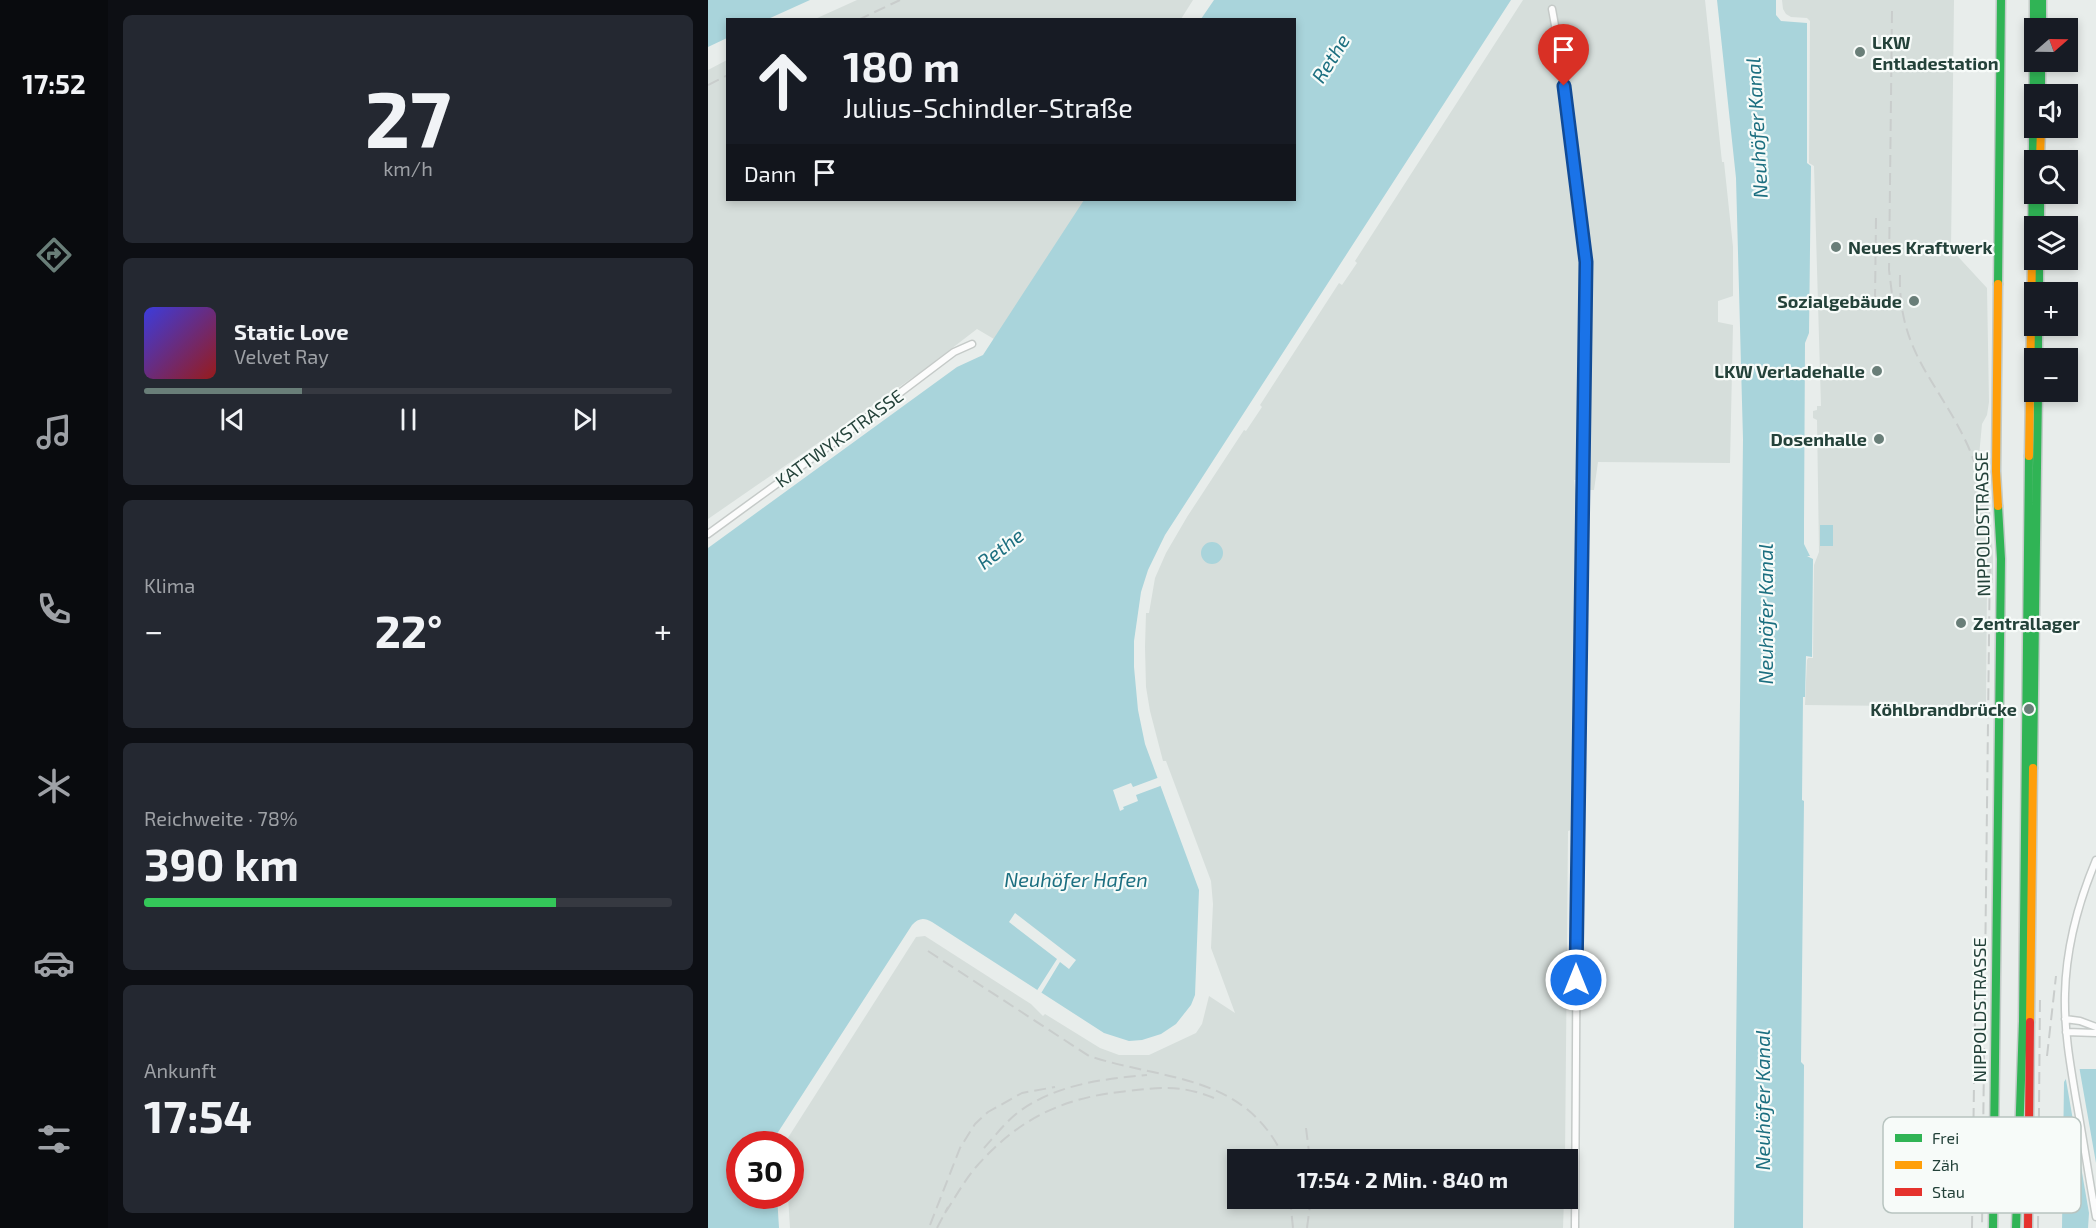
<!DOCTYPE html>
<html lang="de">
<head>
<meta charset="utf-8">
<style>
	body { margin:0; font-family:"Exo 2",sans-serif; background:#242831; color:#f1f3f6; height:100vh; display:flex; flex-direction:column; font-size:22px; white-space:nowrap }
	* { box-sizing:border-box; margin:0 }
	p { font-size:20px; color:#9ea1a6 }
	.icon { flex:none; width:33px; height:33px; fill:none; stroke:currentColor; stroke-width:2; stroke-linecap:round; stroke-linejoin:round }
	.map { position:relative; flex:1; overflow:hidden }
	.details { display:flex; flex-direction:column; gap:15px; padding:15px; background:#0d0f14; width:600px }
	.details>* { flex:none }
	.top-card { position:absolute; left:18px; top:18px; width:570px; height:183px; border-radius:0px; box-shadow:0 3px 9px #0003; background:#171b24; color:#f1f3f6; overflow:hidden }
	.needle { width:39px; rotate:70deg }
	.tools { position:absolute; left:1316px; top:18px; display:grid; gap:12px }
	.tools a { display:grid; place-items:center; width:54px; height:54px; border-radius:0px; background:#171b24; box-shadow:0 3px 9px #0003; font-size:30px }
	.speed { position:absolute; left:18px; top:1131px; display:flex; gap:12px; font-size:30px; font-weight:700; text-align:center }
	.speed>* { display:grid; place-content:center; width:78px; height:78px; border-radius:50%; background:#171b24; box-shadow:0 3px 9px #0003; line-height:1 }
	.speed .limit { border:9px solid #d22; background:#fff; color:#111 }
	.pin { position:absolute; display:grid; place-items:center; width:51px; height:51px; color:#fff; margin:-62px -26px; border-radius:50% 50% 50% 0; rotate:-45deg; box-shadow:0 0 6px #0007 }
	.pin .icon { rotate:45deg }
	.me { position:absolute; width:66px; margin:-33px; rotate:0deg; stroke-linejoin:round; filter:drop-shadow(0 0 4px #0008) }
	.turn { display:flex; align-items:center; gap:21px; height:126px; padding:0 18px; font-size:27px }
	.turn .icon { width:78px; height:78px; stroke-width:2.5 }
	.turn b { display:block; font-size:42px; line-height:51px }
	.then { display:flex; align-items:center; height:57px; padding:0 18px; background:#0003; gap:12px; font-size:22px }
	.big { font-size:45px; font-weight:700; line-height:1.1 }
	.details .card { flex:1; display:flex; flex-direction:column; justify-content:center; gap:9px; min-width:0; padding:0 21px; border-radius:9px; background:#242831 }
	.details .dial { align-items:center; gap:0 }
	.dial b { font-size:78px; line-height:1 }
	.song { display:flex; align-items:center; gap:18px }
	.cover { width:72px; height:72px; border-radius:9px; background:linear-gradient(135deg,hsl(240 70% 55%),hsl(0 70% 35%)) }
	.played { height:6px; border-radius:3px; background:linear-gradient(90deg,#697e78 30%,#363941 30%) }
	.keys { display:flex; justify-content:space-around; direction:ltr }
	.heat { display:flex; justify-content:space-between; align-items:center; font-size:33px; direction:ltr }
	.charge { height:9px; border-radius:4px; background:linear-gradient(90deg,#34c759 78%,#363941 0) }
	.trip { position:absolute; left:519px; top:1149px; width:351px; height:60px; border-radius:0px; background:#171b24; box-shadow:0 3px 9px #0003; font-weight:700; line-height:60px; text-align:center }
	main { display:flex; flex:1; min-height:0 }
	.tabs { display:flex; flex-direction:column; width:108px; justify-content:space-around; align-items:center; background:#090b0e; color:#9ea1a6 }
	.tabs .icon { width:42px; height:42px }
	.tabs .active { color:#697e78 }
	.tabs b { font-size:27px; color:#f1f3f6 }
	.map>svg:first-child { display:block }
</style>
</head>
<body>
<main>
<nav class="tabs">
<b>17:52</b>
<svg class="icon active" aria-label="directions" viewBox="0 0 24 24"><path d="M12 3l9 9-9 9-9-9zM9 14v-3h6M13 9l2 2-2 2"/></svg>
<svg class="icon" aria-label="music" viewBox="0 0 24 24"><path d="M9 18V5l10-2v13"/><circle cx="6" cy="18" r="3"/><circle cx="16" cy="16" r="3"/></svg>
<svg class="icon" aria-label="phone" viewBox="0 0 24 24"><path d="M5 4h4l2 5-3 2q2 4 5 5l2-3 5 2v4C11 20 4 13 5 4z"/></svg>
<svg class="icon" aria-label="climate" viewBox="0 0 24 24"><path d="M12 3v18M4 7l16 10M4 17L20 7"/></svg>
<svg class="icon" aria-label="car" viewBox="0 0 24 24"><path d="M5 17H2v-5l4-1 3-4h7l3 4 3 1v5h-3M9 17h6M6 11h13"/><circle cx="7" cy="17" r="2"/><circle cx="17" cy="17" r="2"/></svg>
<svg class="icon" aria-label="filters" viewBox="0 0 24 24"><path d="M4 7h16M4 17h16"/><circle cx="9" cy="7" r="2"/><circle cx="15" cy="17" r="2"/></svg>
</nav>
<section class="details">
<div class="card dial"><b>27</b><p>km/h</p></div>
<div class="card">
<div class="song"><i class="cover"></i><div><b>Static Love</b><p>Velvet Ray</p></div></div>
<div class="played"></div>
<div class="keys"><svg class="icon" aria-label="previous" viewBox="0 0 24 24"><path d="M18 5L8 12l10 7zM5 5v14"/></svg><svg class="icon" aria-label="pause" viewBox="0 0 24 24"><path d="M8 5v14M16 5v14"/></svg><svg class="icon" aria-label="next" viewBox="0 0 24 24"><path d="M6 5l10 7-10 7zM19 5v14"/></svg></div>
</div>
<div class="card"><p>Klima</p>
<div class="heat"><a>−</a><b class="big">22°</b><a>+</a></div>
</div>
<div class="card"><p>Reichweite · 78%</p><b class="big">390 km</b><div class="charge"></div></div>
<div class="card"><p>Ankunft</p><b class="big">17:54</b></div>
</section>
<div class="map">
<svg width="1388" height="1228" viewBox="0 0 1388 1228">
	<rect width="100%" height="100%" fill="#e8edeb"/>
	<path fill="#d6dedb" d="M149,0h336l-12,19h-366z
		M815,0h182l17,162h2l9,85v49l-15,5v21l15,3 -3,138 -132,-1 -4,28h-16l1,-10h-5l2,15 -5,335 -3,1 -3,328 -327,1v38l326,1 -1,29h-773l-2,-32h2v-52h-6l132,-207 9,-1 106,68 12,12 2,-2 55,34 19,7h30l47,-22 6,-9 7,-28 26,17 -24,-65 2,-44 -2,-23 -45,-120h-3l-13,-50 -4,-24 -1,-40 1,-34h3l6,-35 11,-25 21,-36 57,-87 2,1 16,-24 -2,-2 79,-122 3,2 15,-22 -2,-2z
		M1074,0h172l-3,249 36,39 2,114 -2,13 -5,9 -3,32 3,22 7,17 4,62v26h-6l-1,124 -181,-2 2,-45 1,-2h5l1,-93 5,-13 -2,-132 -4,-2v-7l4,-1v-4h4l-7,-240 -5,-3 1,-142 -3,-3 -16,-1 -5,-3 -3,-5z
		M19,60l1,140h361l-90,142 -22,-13 -52,40 -217,150v-449z"/>
	<path fill="#a9d4db" d="M0,0h102l-42,19 -40,1 -1,18 -19,9z
		M506,0h297l-346,535 -17,35 -7,22 -7,49v26l4,43 7,34 54,146 -4,105 -4,10 -15,19 -15,10 -19,6 -13,1 -25,-8 -172,-111c-8,-5 -14,-4 -20,3l-139,215v4h-33v52h37l2,32h-71v-680l249,-181 26,-12 101,-155h210v-180l-93,-1z
		M1009,0h59v15l5,6 26,2v140l4,3 -2,167 -4,10 -1,180v21l6,12h-3l6,3 -1,98 -6,-1 -1,41h-2l-1,103 2,1 -3,261 3,3 -1,163h-69l9,-789 -7,-261z
		M1112,525h13v21h-13z
		M493 553a11 11 0 1 1 22 0a11 11 0 1 1-22 0Z
		M1372,1069h16v159h-34l2,-146 5,-8z"/>
	<path fill="#e8edeb" d="M452,777l3,8 -27,10 2,6 -15,6 1,2 -4,2 -7,-21 18,-7 2,4z
		M307,913l61,47 -7,9 -9,-7 -20,33 -4,-3 21,-33 -48,-37z
		M1371,1066l17,97v65h-8l1,-15 -24,-139z"/>
	<g fill="none" stroke-linecap="round" stroke-linejoin="round">
		<defs>
			<path id="street" d="M844,9l10,55 24,198 -8,438 -3,528
				M0,534l136,-99 110,-83 18,-8
				M1388,860c-18,43 -30,87 -31,134 -1,35 5,70 11,105 7,39 13,79 20,118
				M1357,1019l15,2 16,6
				M1358,1032l30,1"/>
			<path id="fast" d="M1326,0v28
				M1334,0v28
				M1333,62v32
				M1332,194v32
				M1324,255l2,-219
				M1331,260v32
				M1290,284l3,-284
				M1330,326v32
				M1325,768l5,-376
				M1285,1228l8,-669 -3,-53
				M1308,1228l7,-207 6,-565"/>
			<path id="slow" d="M1332,160l1,-32
				M1290,284l-2,187 2,35
				M1321,456l3,-201
				M1322,1022l3,-254"/>
			<path id="jam" d="M1320,1228l2,-206"/>
		</defs>
		<use href="#street" stroke="#c5cac8" stroke-width="9"/>
		<use href="#fast" stroke="#c3cbc8" stroke-width="11"/>
		<use href="#slow" stroke="#c3cbc8" stroke-width="11"/>
		<use href="#jam" stroke="#c3cbc8" stroke-width="11"/>
		<use href="#street" stroke="#fcfcfc" stroke-width="6"/>
		<use href="#fast" stroke="#30b455" stroke-width="8"/>
		<use href="#slow" stroke="#ff9f0a" stroke-width="8"/>
		<use href="#jam" stroke="#e5322d" stroke-width="8"/>
		<path stroke="#c9cdcc" stroke-width="2" stroke-dasharray="12 6" stroke-linecap="butt" d="M1184,11l-3,259 5,40
			M150,20l42,-20
			M0,85l20,-10
			M1192,275c-2,78 39,107 68,171 15,35 19,70 22,107l-8,675
			M1167,301l1,-83
			M220,951l161,105c76,25 157,17 196,104
			M1339,1056l9,-80
			M598,1128l4,32
			M276,1148c10,-11 20,-24 32,-34 37,-29 85,-35 131,-39
			M582,1198l3,30
			M237,1213c10,-15 19,-32 31,-46 43,-49 88,-70 152,-76 33,-4 54,-6 86,7
			M222,1225l30,-77 15,-24 13,-12 34,-19 33,-6
			M229,1228l11,-21
			M599,1228l4,-30
			M1264,1228l3,-216
			M1330,1228l2,-233"/>
	</g>
	<g fill="none" stroke-linecap="round" stroke-linejoin="round">
		<defs>
			<path id="route" d="M856,86l22,176 -10,718"/>
		</defs>
		<use href="#route" stroke="#114b97" stroke-width="15"/>
		<use href="#route" stroke="#1a73e8" stroke-width="10"/>
	</g>
	<g fill="#697e78" stroke="#f7fbf9" stroke-width="2">
		<circle cx="1152" cy="52" r="6"/>
		<circle cx="1128" cy="247" r="6"/>
		<circle cx="1206" cy="301" r="6"/>
		<circle cx="1169" cy="371" r="6"/>
		<circle cx="1171" cy="439" r="6"/>
		<circle cx="1253" cy="623" r="6"/>
		<circle cx="1321" cy="709" r="6"/>
	</g>
	<g text-anchor="middle" dominant-baseline="central" stroke-width="4.5" stroke-linejoin="round" paint-order="stroke">
		<g font-size="18" font-weight="bold" fill="#24423a" stroke="#f7fbf9" text-anchor="end">
			<text x="1164" y="42" text-anchor="start">LKW<tspan x="1164" dy="21">Entladestation</tspan></text>
			<text x="1140" y="247" text-anchor="start">Neues Kraftwerk</text>
			<text x="1194" y="301">Sozialgebäude</text>
			<text x="1157" y="371">LKW Verladehalle</text>
			<text x="1159" y="439">Dosenhalle</text>
			<text x="1265" y="623" text-anchor="start">Zentrallager</text>
			<text x="1309" y="709">Köhlbrandbrücke</text>
		</g>
		<g font-size="18" fill="#24423a" stroke="#f7fbf9">
			<text transform="translate(131 438) rotate(-36)">KATTWYKSTRASSE</text>
			<text transform="translate(1274 524) rotate(-91)">NIPPOLDSTRASSE</text>
			<text transform="translate(1271 1010) rotate(-90)">NIPPOLDSTRASSE</text>
		</g>
		<g font-size="20" font-style="italic" fill="#1c6f80" stroke="#f7fbf9">
			<text transform="translate(622 58) rotate(-58)">Rethe</text>
			<text transform="translate(1048 128) rotate(-93)">Neuhöfer Kanal</text>
			<text transform="translate(292 548) rotate(-38)">Rethe</text>
			<text transform="translate(1057 614) rotate(-90)">Neuhöfer Kanal</text>
			<text x="368" y="879">Neuhöfer Hafen</text>
			<text transform="translate(1054 1100) rotate(-90)">Neuhöfer Kanal</text>
		</g>
	</g>
	<rect x="1175" y="1117" width="198" height="96" rx="9" fill="#f7fbf9" stroke="#b8c4c0" stroke-width="1.5"/>
	<rect x="1187" y="1134" width="27" height="8" fill="#30b455"/>
	<rect x="1187" y="1161" width="27" height="8" fill="#ff9f0a"/>
	<rect x="1187" y="1188" width="27" height="8" fill="#e5322d"/>
	<g font-size="16" fill="#24423a">
		<text x="1224" y="1144">Frei</text>
		<text x="1224" y="1171">Zäh</text>
		<text x="1224" y="1198">Stau</text>
	</g>
</svg>
<div class="tools">
<a><svg class="needle" viewBox="-14 -14 28 28"><path d="M0-13l5 13h-10z" fill="#e53935"/><path d="M0 13l5-13h-10z" fill="#9ea1a6"/></svg></a>
<a><svg class="icon" aria-label="sound" viewBox="0 0 24 24"><path d="M4 9h4l5-4v14l-5-4H4zM17 9q2 3 0 6"/></svg></a>
<a><svg class="icon" aria-label="search" viewBox="0 0 24 24"><circle cx="10" cy="10" r="6"/><path d="M15 15l6 6"/></svg></a>
<a><svg class="icon" aria-label="layers" viewBox="0 0 24 24"><path d="M12 4l9 5-9 5-9-5zM3 14l9 5 9-5"/></svg></a>
<a>+</a>
<a>−</a>
</div>
<div class="speed"><div class="limit">30</div></div>
<div class="pin" style="left:856px;top:86px;background:#d93025"><svg class="icon" aria-label="arrive" viewBox="0 0 24 24"><path d="M6 21V4h12l-3 4 3 4H6"/></svg></div>
<svg class="me" style="left:868px;top:980px" viewBox="-20 -20 40 40"><circle r="17" fill="#1a73e8" stroke="#fff" stroke-width="3"/><path d="M0-11L8 9 0 5-8 9z" fill="#fff"/></svg>
<div class="trip">17:54 · 2 Min. · 840 m</div>
<div class="top-card">
<div class="turn"><svg class="icon" aria-label="ahead" viewBox="0 0 24 24"><path d="M12 20V5M6 11l6-6 6 6"/></svg><div><b>180 m</b>Julius-Schindler-Straße</div></div>
<div class="then">Dann<svg class="icon" aria-label="arrive" viewBox="0 0 24 24"><path d="M6 21V4h12l-3 4 3 4H6"/></svg></div>
</div>
</div>
</main>
</body>
</html>
